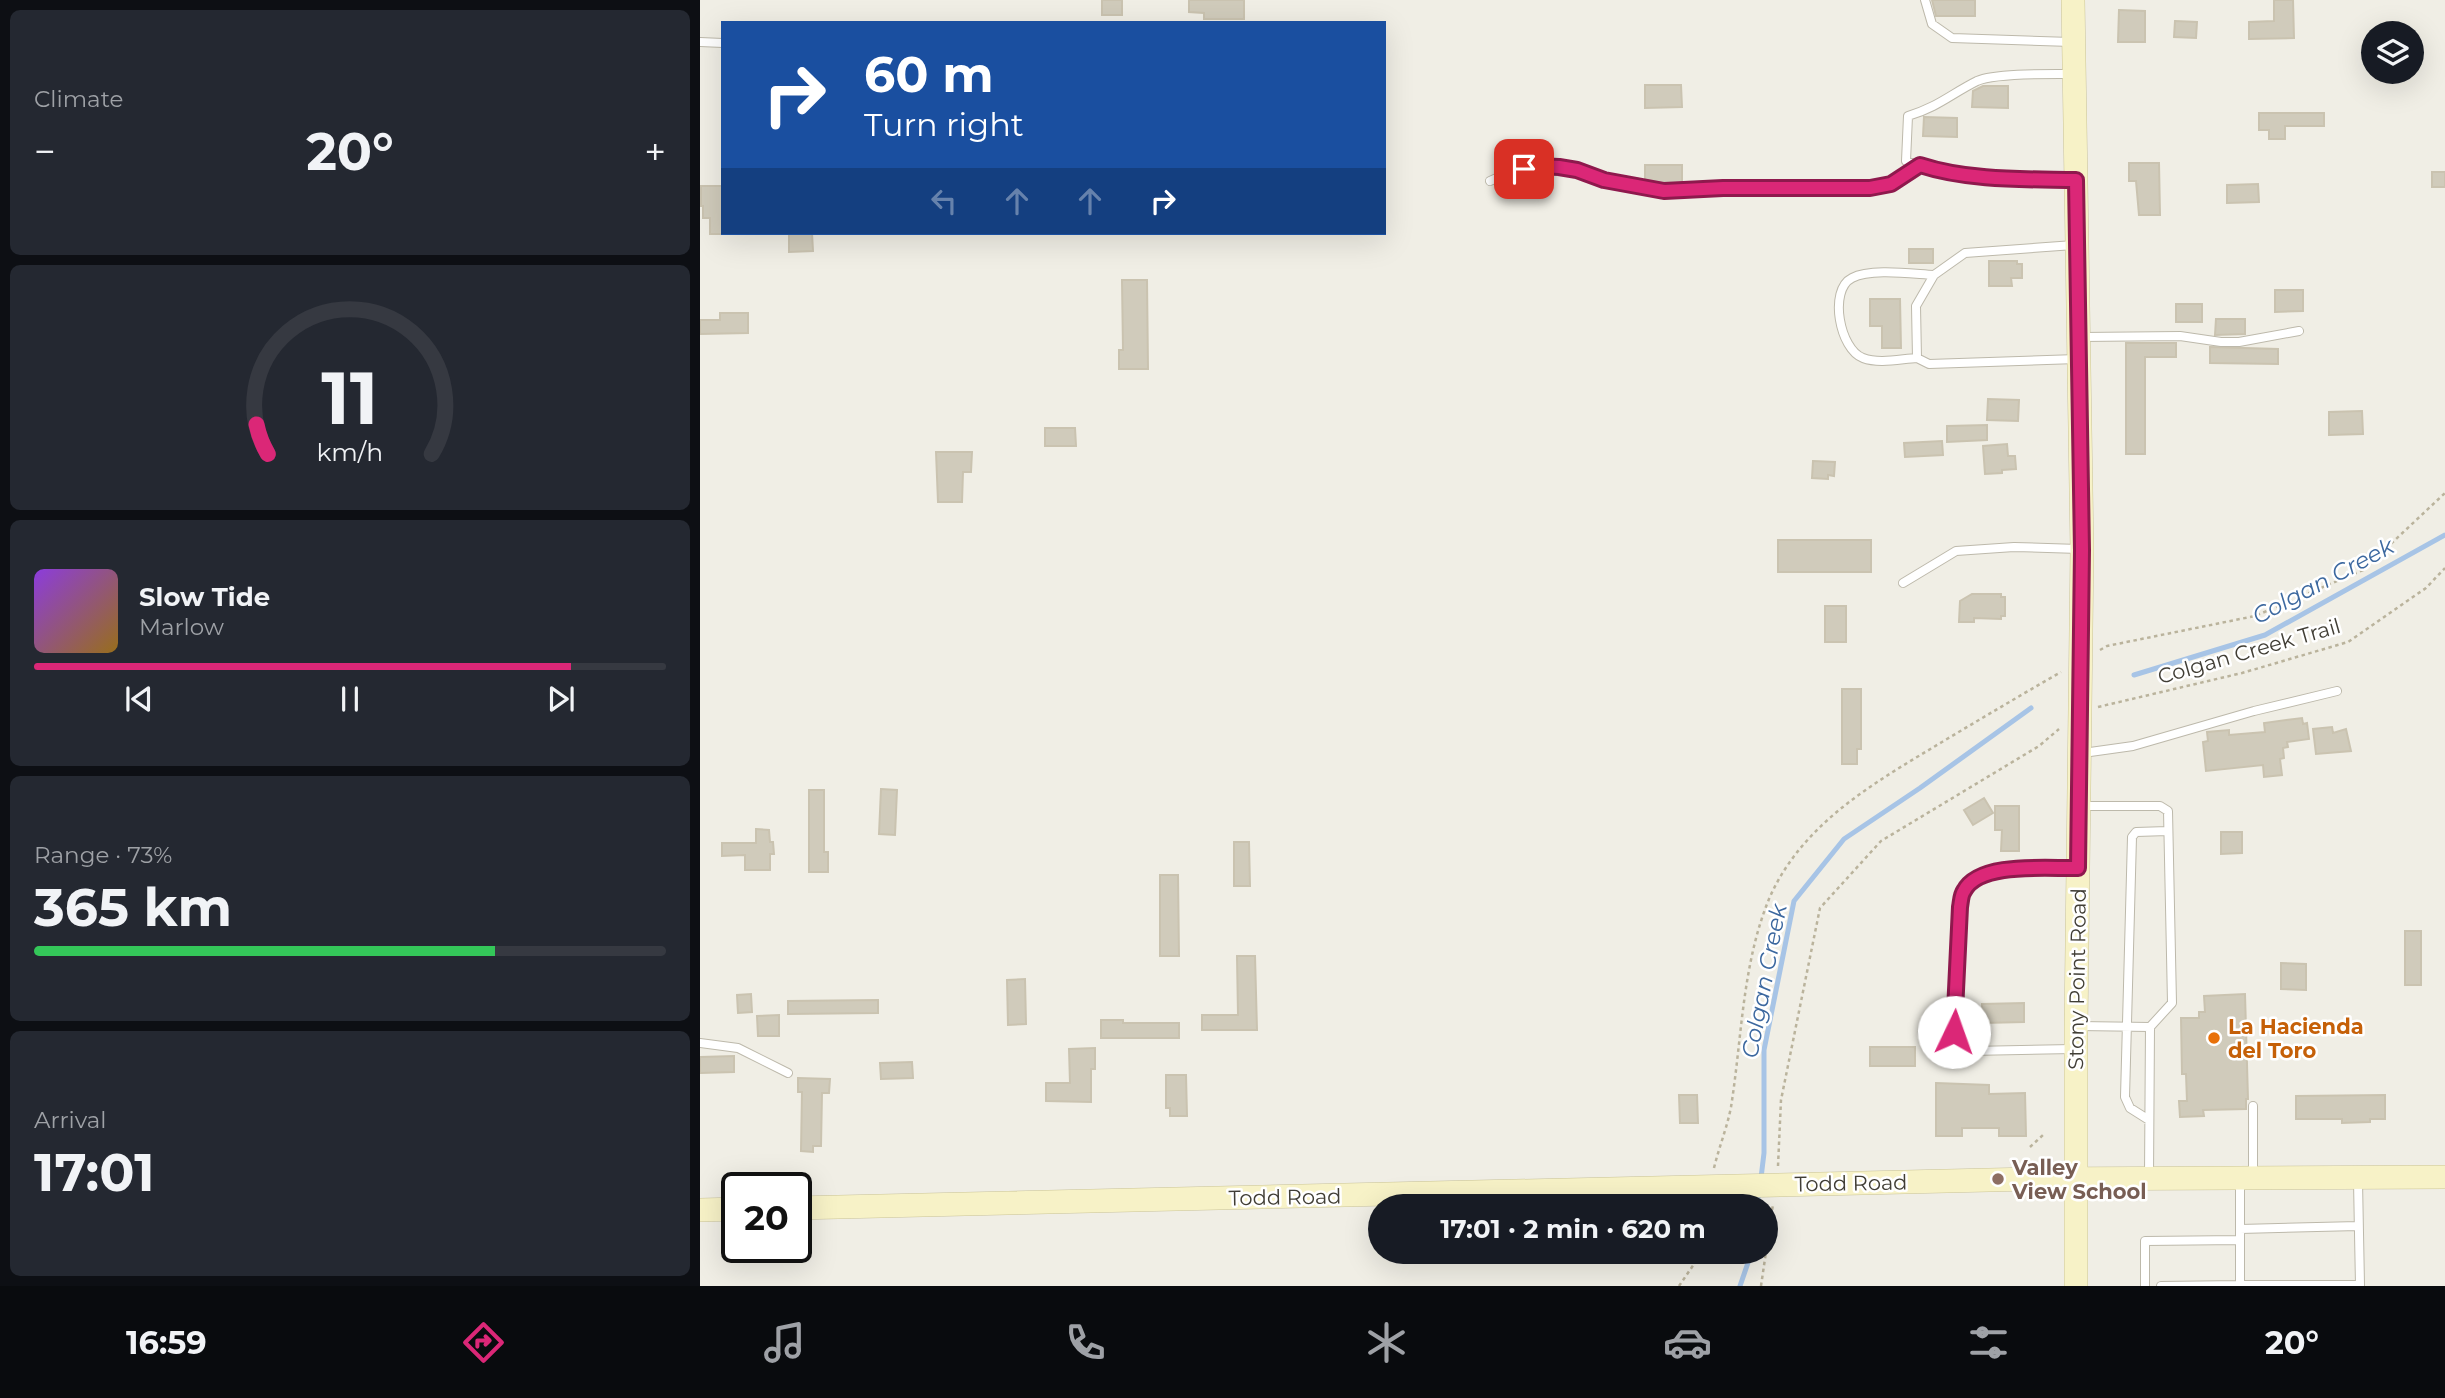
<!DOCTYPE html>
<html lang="en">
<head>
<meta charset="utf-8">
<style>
	body { margin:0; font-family:Montserrat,sans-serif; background:#242831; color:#f1f3f6; height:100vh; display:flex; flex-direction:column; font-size:26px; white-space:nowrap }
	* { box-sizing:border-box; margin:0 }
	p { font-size:23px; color:#9ea1a6 }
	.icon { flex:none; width:38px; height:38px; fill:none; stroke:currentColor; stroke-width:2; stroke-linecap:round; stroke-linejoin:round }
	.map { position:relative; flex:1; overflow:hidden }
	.drawer { display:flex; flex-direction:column; gap:10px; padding:10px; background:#0d0f14; width:700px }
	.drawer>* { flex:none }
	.guide { position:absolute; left:21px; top:21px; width:665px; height:214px; border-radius:0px; box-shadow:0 7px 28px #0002; background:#1a4fa0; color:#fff; overflow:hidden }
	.tools { position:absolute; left:1661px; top:21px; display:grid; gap:14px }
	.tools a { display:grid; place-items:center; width:63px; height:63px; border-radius:50%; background:#171b24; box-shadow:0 7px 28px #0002; font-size:35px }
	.speed { position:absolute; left:21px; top:1172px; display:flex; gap:14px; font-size:35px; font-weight:700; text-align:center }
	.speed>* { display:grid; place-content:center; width:91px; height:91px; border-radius:50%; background:#171b24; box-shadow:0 7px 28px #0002; line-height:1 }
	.speed .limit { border:4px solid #111; border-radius:10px; background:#fff; color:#111 }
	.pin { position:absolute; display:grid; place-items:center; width:60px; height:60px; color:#fff; margin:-30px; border-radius:14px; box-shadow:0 4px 10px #0006 }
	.me { position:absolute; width:77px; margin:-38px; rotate:3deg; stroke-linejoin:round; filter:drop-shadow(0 0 5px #0008) }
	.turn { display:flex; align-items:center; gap:24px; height:147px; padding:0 28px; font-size:32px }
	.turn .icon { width:91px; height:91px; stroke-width:2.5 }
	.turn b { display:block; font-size:49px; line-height:60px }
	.lanes { display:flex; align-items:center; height:66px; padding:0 28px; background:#0003; justify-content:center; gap:35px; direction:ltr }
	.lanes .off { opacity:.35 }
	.big { font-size:52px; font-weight:700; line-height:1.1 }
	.drawer .card { flex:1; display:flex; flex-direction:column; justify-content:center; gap:10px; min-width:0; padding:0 24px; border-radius:10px; background:#242831 }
	.drawer .dial { align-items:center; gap:0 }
	.dial svg { height:182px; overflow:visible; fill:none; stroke:#363941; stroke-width:7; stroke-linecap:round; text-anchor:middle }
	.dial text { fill:#f1f3f6; stroke:none }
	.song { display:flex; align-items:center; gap:21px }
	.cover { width:84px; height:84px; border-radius:10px; background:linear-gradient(135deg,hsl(270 70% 55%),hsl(40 70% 35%)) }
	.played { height:7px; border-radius:4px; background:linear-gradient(90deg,#db2777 85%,#363941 85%) }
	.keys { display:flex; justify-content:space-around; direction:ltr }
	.heat { display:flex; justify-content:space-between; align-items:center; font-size:38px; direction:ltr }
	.charge { height:10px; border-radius:5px; background:linear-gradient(90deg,#34c759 73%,#363941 0) }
	.trip { position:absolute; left:668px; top:1194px; width:410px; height:70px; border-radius:35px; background:#171b24; box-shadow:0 7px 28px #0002; font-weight:700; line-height:70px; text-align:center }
	.menu { display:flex; height:112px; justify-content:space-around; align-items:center; background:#090b0e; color:#9ea1a6 }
	.menu .icon { width:49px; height:49px }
	.menu .active { color:#db2777 }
	.menu b { font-size:32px; color:#f1f3f6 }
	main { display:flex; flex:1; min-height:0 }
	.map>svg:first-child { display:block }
</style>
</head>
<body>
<main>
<section class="drawer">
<div class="card"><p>Climate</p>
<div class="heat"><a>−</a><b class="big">20°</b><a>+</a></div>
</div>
<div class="card dial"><svg viewBox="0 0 100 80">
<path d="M14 69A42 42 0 1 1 86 69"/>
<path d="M14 69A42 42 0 0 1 9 56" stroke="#db2777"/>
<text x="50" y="56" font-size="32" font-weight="700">11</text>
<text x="50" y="72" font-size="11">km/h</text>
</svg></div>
<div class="card">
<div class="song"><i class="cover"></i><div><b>Slow Tide</b><p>Marlow</p></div></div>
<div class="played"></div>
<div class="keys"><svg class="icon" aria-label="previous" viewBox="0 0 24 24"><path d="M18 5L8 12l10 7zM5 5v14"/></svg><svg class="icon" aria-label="pause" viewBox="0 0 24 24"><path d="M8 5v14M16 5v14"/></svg><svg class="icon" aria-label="next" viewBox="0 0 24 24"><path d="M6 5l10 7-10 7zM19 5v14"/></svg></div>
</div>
<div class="card"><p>Range · 73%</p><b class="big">365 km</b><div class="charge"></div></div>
<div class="card"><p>Arrival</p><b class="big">17:01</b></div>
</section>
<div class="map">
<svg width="1745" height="1286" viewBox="0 0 1745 1286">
	<rect width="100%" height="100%" fill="#f0eee5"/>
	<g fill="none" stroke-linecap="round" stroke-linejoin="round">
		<path stroke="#a7c4e6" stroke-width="5" d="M1434,675l131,-40 180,-100
			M1061,1178l3,-25v-103l30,-149 50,-62 76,-51 111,-80
			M1057,1206l2,-15
			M1040,1286l12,-35"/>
	</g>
	<path fill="#d0cbbb" stroke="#cac3b0" stroke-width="2" d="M402,0h20v15h-20z
		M489,0h55v19h-40v-6l-15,-1z
		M1232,0h43v16h-39z
		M1574,0h19l1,38 -45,1v-17l25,-1z
		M1419,10l26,1v31h-27z
		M1475,21l22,1 -1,16 -22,-1z
		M945,85h36l1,22 -37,1z
		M1283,86h25v22l-36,-1 1,-16z
		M1559,113h65v13h-39v13h-16v-9h-10z
		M1224,117l33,1v19l-34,-1z
		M1429,163h30l1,52h-21l-3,-34h-7z
		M945,165h37v19h-18l-19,-3z
		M1732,172h13v15h-13z
		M1558,184l1,18 -32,1v-18z
		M1,186h22v48h-13v-16h-7v-12h-2z
		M89,233h23l1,18 -24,1z
		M1209,249h24v14h-24z
		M1289,261h28v3h5v14h-11l1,8h-23z
		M422,280h25l1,89h-29v-19h4z
		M1575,290h28v21l-28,1z
		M1170,299h30l1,49h-19v-22h-12z
		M1476,304h26v18h-26z
		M20,313h28v20l-48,1v-14h20z
		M1516,319h29v15l-30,1z
		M1426,343h50v14h-31v97h-19z
		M1510,347l68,2v15l-68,-1z
		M1288,399l31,1 -1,21 -31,-1z
		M1662,411l1,23 -34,1v-23z
		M1287,425v15l-40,2v-16z
		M345,428h30l1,18h-31z
		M1242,441l1,14 -38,2 -1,-14z
		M1307,444l1,12h7l1,13 -14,1v3l-17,1 -2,-28z
		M236,452h36l-1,20h-8l-1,30h-24z
		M1113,461l22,1 -1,14 -6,-1v4l-16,-1z
		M1078,540h93v32h-93z
		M1272,594h29v3h4v19h-4v3l-27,-1v4h-15l1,-21z
		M1125,606h21v36h-21z
		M1142,689h19v60h-4v15h-15z
		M1602,718l1,6 4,-1 2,16 -22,3 1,5 -5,1 1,10 -4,1 2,16 -18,2 -1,-12 -57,6 -3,-29 5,-1 -1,-9 22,-2v5l36,-3 -1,-9z
		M1632,727l1,6 13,-4 5,22 -35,3 -3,-25z
		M181,789l16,1 -2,45 -16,-1z
		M109,790h15v62h4v20h-19z
		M1284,798l9,15 -20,12 -9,-15z
		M1295,806h24v45h-18l1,-21h-7z
		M56,829l13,1 1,12h3l1,12h-4v16h-25v-15l-23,1v-13h34z
		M1521,832h21v21l-21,1z
		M534,842h15l1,44h-16z
		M460,875h18l1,81h-19z
		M1705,931h16v54h-16z
		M537,956h18l2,74h-55v-15h36z
		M1581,963l25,1v26l-25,-1z
		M325,979l1,45 -18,1 -1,-45z
		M51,994l1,18 -14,1 -1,-18z
		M1545,994l3,105h-2v10l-43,1 1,6 -24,1 -1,-16h8l-1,-27h-4l-1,-56h18v-6h6l-1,-16z
		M178,1000v13l-90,1v-13z
		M1324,1003v19l-41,1 -1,-19z
		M79,1015v21h-21l-1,-20z
		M401,1020h22v3h56v15h-78z
		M1170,1047h45v19h-45z
		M395,1048v21h-4v33l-45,-1v-18h24l-1,-34z
		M34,1056v16l-34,1v-16z
		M212,1062l1,16 -32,1 -1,-16z
		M466,1075h20l1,41h-17v-8h-4z
		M98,1078l32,1 -1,14h-7l-1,53h-8v6l-12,-1 1,-59h-4z
		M1236,1083l53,2v9l36,-1 1,43h-27v-8h-37v8h-26z
		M979,1095h18l1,28h-18z
		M1685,1095v24h-15v3l-28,1v-4h-46v-23z"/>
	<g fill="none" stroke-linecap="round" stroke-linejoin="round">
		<defs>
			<path id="lane" d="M1225,0l7,24 20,14 119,4
				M0,42l23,1
				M1371,74c-22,0 -76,-1 -94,7 -26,13 -39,26 -69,35l-2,45 36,11 73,7 58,1
				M790,181l20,-9 28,-6 39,4 27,10 60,11 59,-3h147l21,-4 29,-19
				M1374,245l-109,8 -31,22 -18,31 1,52 12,6 148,-5
				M1382,337l98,-1 41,6h18l60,-11
				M1217,358c-17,1 -38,6 -54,0 -23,-8 -35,-68 -11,-80 19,-10 61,-4 82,-3
				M1203,583l53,-32 58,-4 65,2
				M1383,753l50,-7 121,-35 83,-20
				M1381,806h79l8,5 4,192 -22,24 -1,148
				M1379,1026l71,1
				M0,1043l38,5 50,25
				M1373,1049l-103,2 -11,-6 -5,-13 6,-125c1,-5 1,-12 4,-16 16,-29 82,-23 111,-23
				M1553,1106v69
				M1449,1120l-19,-12 -5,-11 7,-260 4,-5 32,-1
				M1540,1181v104h120l-2,-104
				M1540,1229l118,-3
				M1445,1286v-45l95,-1
				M1461,1286l79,-1"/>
			<path id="secondary" d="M1373,0l9,550 -6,476v260
				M96,1208l1235,-29 414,-2
				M0,1210l37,-1"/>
		</defs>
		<use href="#lane" stroke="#bdb9ab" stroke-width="10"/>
		<use href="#secondary" stroke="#cac499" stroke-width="24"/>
		<path stroke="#bab39c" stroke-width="2.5" stroke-dasharray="3.5 3.5" stroke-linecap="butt" d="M1400,650l7,-4 148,-30 108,-46 82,-77
			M1398,707l144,-34 106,-31 78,-54 19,-20
			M1330,1147l13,-12
			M1078,1166l3,-66 39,-192 61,-67 158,-95 20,-17
			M1014,1168c5,-21 13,-40 17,-61 11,-69 11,-142 38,-208 33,-76 105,-116 173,-157 40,-24 79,-47 119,-70
			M979,1286l24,-35
			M1061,1286l12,-82"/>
		<use href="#lane" stroke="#fff" stroke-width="8"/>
		<use href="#secondary" stroke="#f7f2c7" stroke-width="23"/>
	</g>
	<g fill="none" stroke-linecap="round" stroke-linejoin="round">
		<defs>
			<path id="route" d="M824,169l14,-3 21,1 18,3 27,10 60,11 59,-3h147l21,-4 29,-19c49,16 105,14 156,15l6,370 -4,318c-29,1 -99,-7 -114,23 -3,4 -3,11 -4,16l-6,125"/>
		</defs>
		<use href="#route" stroke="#8e194d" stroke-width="18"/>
		<use href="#route" stroke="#db2777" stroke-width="12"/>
	</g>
	<circle fill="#e8710a" stroke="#fff" stroke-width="2.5" cx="1514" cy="1038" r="7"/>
	<circle fill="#8d6e63" stroke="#fff" stroke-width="2.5" cx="1298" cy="1179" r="7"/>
	<g text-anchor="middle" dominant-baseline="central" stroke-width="5" stroke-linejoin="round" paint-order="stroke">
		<g font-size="21" fill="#413e35" stroke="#fff">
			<text transform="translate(1549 651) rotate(-16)">Colgan Creek Trail</text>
			<text transform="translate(1377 979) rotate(-89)">Stony Point Road</text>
			<text transform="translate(1151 1183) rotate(-1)">Todd Road</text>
			<text transform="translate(585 1197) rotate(-1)">Todd Road</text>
		</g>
		<g font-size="21" font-weight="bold" fill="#c56008" stroke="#fff" text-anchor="start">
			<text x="1528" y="1026">La Hacienda<tspan x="1528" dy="24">del Toro</tspan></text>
		</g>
		<g font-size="21" font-weight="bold" fill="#785e54" stroke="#fff" text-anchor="start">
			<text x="1312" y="1167">Valley<tspan x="1312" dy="24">View School</tspan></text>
		</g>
		<g font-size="23" font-style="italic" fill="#3c689f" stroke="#fff">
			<text transform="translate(1623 581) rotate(-28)">Colgan Creek</text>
			<text transform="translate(1064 981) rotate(-79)">Colgan Creek</text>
		</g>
	</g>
</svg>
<div class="tools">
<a><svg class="icon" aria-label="layers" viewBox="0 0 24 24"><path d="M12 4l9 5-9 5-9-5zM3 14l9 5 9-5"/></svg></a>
</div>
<div class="speed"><div class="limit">20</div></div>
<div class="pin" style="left:824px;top:169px;background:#d93025"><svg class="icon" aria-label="arrive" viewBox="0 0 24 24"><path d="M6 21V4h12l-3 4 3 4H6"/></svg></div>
<svg class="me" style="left:1254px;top:1032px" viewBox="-20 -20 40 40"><circle r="19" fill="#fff"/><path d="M0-13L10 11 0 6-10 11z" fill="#db2777"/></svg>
<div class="trip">17:01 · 2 min · 620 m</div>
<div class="guide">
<div class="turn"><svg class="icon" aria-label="right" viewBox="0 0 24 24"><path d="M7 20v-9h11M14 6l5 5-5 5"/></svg><div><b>60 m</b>Turn right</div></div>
<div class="lanes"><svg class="icon off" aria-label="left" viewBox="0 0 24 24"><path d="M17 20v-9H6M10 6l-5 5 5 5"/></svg><svg class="icon off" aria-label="ahead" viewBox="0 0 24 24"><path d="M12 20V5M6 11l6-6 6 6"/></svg><svg class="icon off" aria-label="ahead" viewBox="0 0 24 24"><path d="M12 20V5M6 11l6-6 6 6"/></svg><svg class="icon" aria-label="right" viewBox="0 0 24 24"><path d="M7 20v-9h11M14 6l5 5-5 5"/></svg></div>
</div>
</div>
</main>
<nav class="menu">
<b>16:59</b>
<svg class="icon active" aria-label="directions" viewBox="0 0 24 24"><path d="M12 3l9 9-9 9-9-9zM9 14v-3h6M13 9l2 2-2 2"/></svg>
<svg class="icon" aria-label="music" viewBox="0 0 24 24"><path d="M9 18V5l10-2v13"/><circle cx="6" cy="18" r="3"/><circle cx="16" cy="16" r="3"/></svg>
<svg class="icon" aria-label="phone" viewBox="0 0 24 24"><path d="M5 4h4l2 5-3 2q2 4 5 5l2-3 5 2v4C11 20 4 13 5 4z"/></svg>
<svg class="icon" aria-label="climate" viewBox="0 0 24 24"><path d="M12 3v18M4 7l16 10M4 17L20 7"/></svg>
<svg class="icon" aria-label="car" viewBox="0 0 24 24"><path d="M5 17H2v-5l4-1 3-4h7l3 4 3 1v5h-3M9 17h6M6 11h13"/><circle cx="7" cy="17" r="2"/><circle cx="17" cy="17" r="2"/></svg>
<svg class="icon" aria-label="filters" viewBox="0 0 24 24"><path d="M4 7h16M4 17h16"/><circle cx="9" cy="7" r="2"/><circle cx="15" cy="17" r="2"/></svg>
<b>20°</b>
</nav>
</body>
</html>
